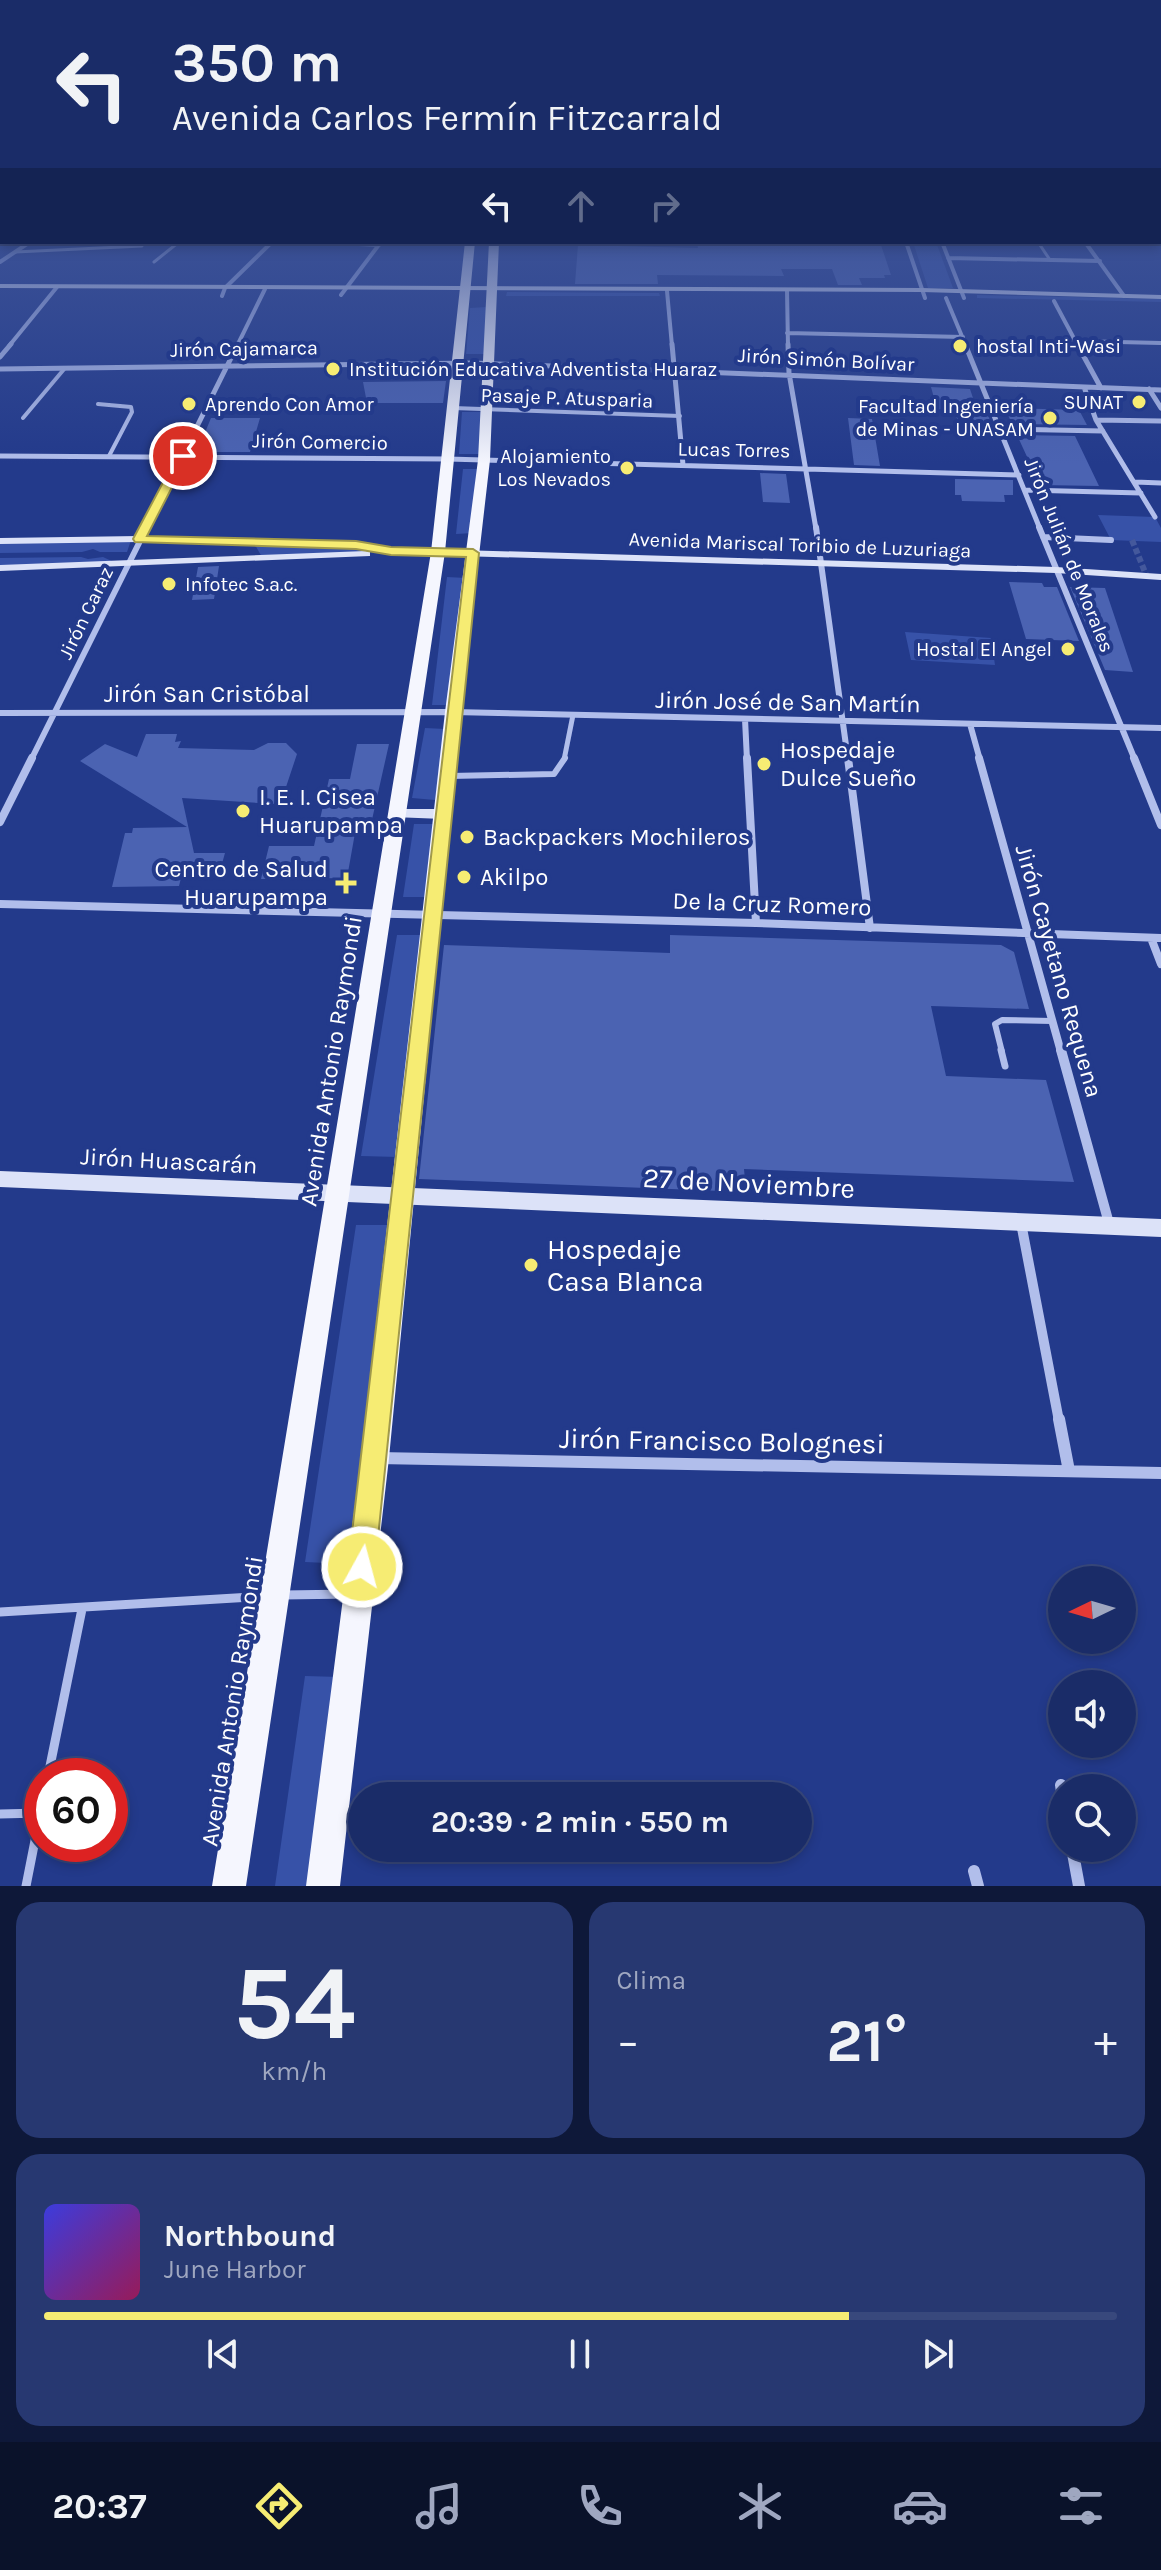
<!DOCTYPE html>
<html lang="es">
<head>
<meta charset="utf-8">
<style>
	body { margin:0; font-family:Karla,sans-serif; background:#273871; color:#f1f3f6; height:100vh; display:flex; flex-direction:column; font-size:30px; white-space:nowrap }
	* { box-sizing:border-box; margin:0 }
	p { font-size:26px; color:#9fa7c0 }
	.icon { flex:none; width:44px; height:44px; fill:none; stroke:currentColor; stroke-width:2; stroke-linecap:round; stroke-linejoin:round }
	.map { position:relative; height:1886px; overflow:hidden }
	.panel { display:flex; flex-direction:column; gap:16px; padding:16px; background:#0e1839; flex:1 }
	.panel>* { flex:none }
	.banner { position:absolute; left:0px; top:0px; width:1162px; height:244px; box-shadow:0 4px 12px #0003,0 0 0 2px #38487c; background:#1a2c68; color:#f1f3f6; overflow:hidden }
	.needle { width:52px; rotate:265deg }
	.controls { position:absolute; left:1048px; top:1566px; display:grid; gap:16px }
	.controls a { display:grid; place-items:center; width:88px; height:88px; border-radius:50%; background:#1a2c68; box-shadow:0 4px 12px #0003,0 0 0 2px #38487c; font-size:40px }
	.speed { position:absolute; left:24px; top:1758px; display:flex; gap:16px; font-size:40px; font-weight:700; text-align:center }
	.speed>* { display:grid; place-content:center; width:104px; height:104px; border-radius:50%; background:#1a2c68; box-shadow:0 4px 12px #0003,0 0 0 2px #38487c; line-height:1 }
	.speed .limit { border:12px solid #d22; background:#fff; color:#111 }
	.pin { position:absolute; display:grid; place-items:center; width:68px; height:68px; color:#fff; margin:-34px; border:4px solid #fff; border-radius:50%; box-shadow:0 2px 8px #0007 }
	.me { position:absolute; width:88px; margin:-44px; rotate:7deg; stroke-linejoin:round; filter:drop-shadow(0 0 6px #0008) }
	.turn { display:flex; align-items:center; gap:28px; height:168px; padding:0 40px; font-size:36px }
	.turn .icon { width:104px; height:104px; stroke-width:2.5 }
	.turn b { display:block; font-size:56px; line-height:68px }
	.lanes { display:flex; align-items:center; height:76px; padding:0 40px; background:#0003; justify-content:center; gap:40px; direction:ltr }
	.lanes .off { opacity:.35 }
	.big { font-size:60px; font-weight:700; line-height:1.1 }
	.panel .tile { flex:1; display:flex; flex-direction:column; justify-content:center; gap:12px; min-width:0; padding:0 28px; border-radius:24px; background:#273871 }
	.panel .dial { align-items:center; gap:0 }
	.dial b { font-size:104px; line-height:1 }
	.song { display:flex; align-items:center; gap:24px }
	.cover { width:96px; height:96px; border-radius:12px; background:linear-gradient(135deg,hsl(240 70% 55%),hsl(330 70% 35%)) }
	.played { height:8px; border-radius:4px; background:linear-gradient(90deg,#f6ec73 75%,#38487c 75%) }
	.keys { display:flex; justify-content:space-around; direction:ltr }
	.heat { display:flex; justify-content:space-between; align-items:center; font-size:44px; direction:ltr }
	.panel .tiles { flex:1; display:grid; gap:16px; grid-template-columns:1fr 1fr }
	.tile:last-child { grid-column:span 2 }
	.trip { position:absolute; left:348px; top:1782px; width:464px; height:80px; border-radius:40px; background:#1a2c68; box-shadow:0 4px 12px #0003,0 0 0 2px #38487c; font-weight:700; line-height:80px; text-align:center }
	.menu { display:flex; height:128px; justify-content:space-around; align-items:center; background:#0a122a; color:#9fa7c0 }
	.menu .icon { width:56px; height:56px }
	.menu .on { color:#f6ec73 }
	.menu b { font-size:36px; color:#f1f3f6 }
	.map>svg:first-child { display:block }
</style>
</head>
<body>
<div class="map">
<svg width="1161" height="1886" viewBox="0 0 1161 1886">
	<rect width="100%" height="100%" fill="#233a8b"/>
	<path fill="#3752a8" d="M913,242h23l17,46h-25z
		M507,292l152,1 1,3h-154z
		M977,295l184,4v3l-184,-4z
		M487,307l-2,47h-19l4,-46z
		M462,412h22l-2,42h-23z
		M463,469h18l-8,64 -17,1z
		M1098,515l57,2 6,11v14l-50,-2z
		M131,540l-4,12h-27l-7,-3 -11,3 -82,1v-10z
		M254,543l134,8 -125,8z
		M81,557l7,2 15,-2 15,7 -118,3v-9z
		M447,577l19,1 -19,127h-15z
		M905,632l86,6 4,27 -84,-5z
		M425,728l20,1 -10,71 -23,-2z
		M414,824h23l-10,73h-24z
		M397,935h30l-29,222 -37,-1z
		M356,1225h36l-44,339 -43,-2z
		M305,1676l35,1 -26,209h-39z"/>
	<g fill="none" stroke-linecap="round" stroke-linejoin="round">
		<path fill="#364783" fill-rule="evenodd" d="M0,230l2,12h3l-5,1z"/>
	</g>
	<path fill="#4b63b2" d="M697,242h183l11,33h-7l1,3h-26l3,7h-24l-6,-16h-51l3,7 -127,-1 1,9h-83l3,-39 120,3z
		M446,381l-3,22h-76l-4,-21z
		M931,387l39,2 6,18h9l7,19 -28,6 -11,-22 -16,-1z
		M1005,408l74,2 8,15 -75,-1z
		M211,418h49l-10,34h-53z
		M848,418l24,1 8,47 -26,-1z
		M1017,435l58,1 24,50 -59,-1z
		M760,473l26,1 4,29 -27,-1z
		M955,479l58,1v15h-9l1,7 -43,-1 -1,-6h-6z
		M219,566l-5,33 -22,1 6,-33z
		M1009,582l33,1 2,4h13l22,54 -53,-2z
		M1070,587l35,1 28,84 -28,-2z
		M146,734h31l-2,8 6,-1 -3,7 76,2 14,-7h18l11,11 -14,42h-6l-3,8 -92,-6 12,55h31l-7,25h-37l-2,8 -67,1 13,-54h7l1,-5 54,-1 -107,-66 25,-17 32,13z
		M357,744h32l-20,89h-14l-8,45 -86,1 8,-33h45l15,-67h21z
		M670,935l331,10 13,7 15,57 -98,-3 15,70 100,4 28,102 -330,-13 2,23 -327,-13 25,-234 226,8z"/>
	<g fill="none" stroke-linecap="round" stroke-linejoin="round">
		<path stroke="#44589c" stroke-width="6" stroke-dasharray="6 3" stroke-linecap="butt" d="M1132,540l15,37"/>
		<path stroke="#b1beeb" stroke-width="3" d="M1038,242l12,18
			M15,252l127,-6
			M154,262l25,-20"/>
		<path stroke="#b1beeb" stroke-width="4" d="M98,404l33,3 1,5 -23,44
			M453,408l227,8
			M23,418l42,-50"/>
		<path stroke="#b1beeb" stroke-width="5" d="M564,760l9,-45"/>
		<path stroke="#b1beeb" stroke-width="6" d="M450,776l104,-2 11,-16
			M1002,1052l-7,-28 7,-4 50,1"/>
		<path stroke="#b1beeb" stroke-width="7" d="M1001,1050l4,16"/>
		<path stroke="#b1beeb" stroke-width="9" d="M283,1595l69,-1
			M0,1612l268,-16
			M48,1776l34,-167
			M0,1814l40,-1
			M26,1886l16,-81"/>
		<path stroke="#b1beeb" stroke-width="4" d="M319,242l60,3
			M906,242l19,56
			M942,242l22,56
			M1085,242l39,54
			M948,258l152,3
			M0,262l30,-20
			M787,290l1,56
			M667,291l5,55
			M341,295l40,-53
			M222,296l3,-8 47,-46
			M946,298l20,48
			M1054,301l24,45
			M787,333l176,4
			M1076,341l85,2
			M9,346l48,-59
			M237,346l28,-57"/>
		<path stroke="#b1beeb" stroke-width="5" d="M672,344l11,121
			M788,344l1,29 27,156
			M965,344l75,185
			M1077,344l24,44
			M0,357l11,-13
			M0,369l474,-6 687,27
			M1084,387l12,33 59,97
			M1149,389l12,19
			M1096,420l65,1
			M1002,429l101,2
			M0,456l448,3 571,16
			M1135,482l26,1
			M1025,490l116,3
			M146,529l92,-185"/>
		<path stroke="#b1beeb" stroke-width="6" d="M816,527l32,233
			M1039,527l96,233
			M1043,537l68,3
			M0,713l453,-1 708,16
			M745,719l2,41
			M970,724l10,36
			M31,760l116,-233"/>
		<path stroke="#b1beeb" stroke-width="8" d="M747,758l9,165
			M848,758l22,170
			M979,758l82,294
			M1134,758l27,67
			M0,822l32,-64
			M0,904l756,19 405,15
			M1151,938l10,26"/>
		<path stroke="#b1beeb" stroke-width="10" d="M1061,1050l49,177
			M1021,1223l38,198"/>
		<path stroke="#b1beeb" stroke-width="12" d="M1059,1419l10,52
			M378,1458l783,15
			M1061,1785l1,7
			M1072,1848l7,38
			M974,1871l4,15"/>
		<path fill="#dce2f8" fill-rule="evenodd" d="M1160,218h1v5h-1z
			M0,284l922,4 239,7v4l-239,-7 -922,-4z
			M139,536l217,6 35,6 665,19 105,7v6l-105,-7 -665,-19 -35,-6 -217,-6 -139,2v-6z
			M366,551l4,1v4l-370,15v-6z
			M398,809h45l7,5 -7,5 -50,-2 -2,-3z
			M0,1171l1161,48v18l-1161,-50z"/>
		<path fill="#f5f6fe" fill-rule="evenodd" d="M465,242h10l-30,310 -199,1334h-34l219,-1334z
			M489,242h10l-9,218 -29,252 -72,746 -49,428h-34l55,-428 84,-746 33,-252z"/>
	</g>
	<linearGradient id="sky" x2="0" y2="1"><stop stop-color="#13204c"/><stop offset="0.43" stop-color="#3f5598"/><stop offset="1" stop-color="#3f5598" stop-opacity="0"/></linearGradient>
	<rect width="1161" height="464" fill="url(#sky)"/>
	<path fill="#f6ec73" stroke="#a0994b" stroke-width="2" d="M183,453l5,3 -41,80 209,5 35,6 82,2 6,4 -104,1014 -4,10 -9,3 -10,-3 -4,-10 118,-1010 -75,-2 -35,-6 -221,-7 -2,-3 44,-83z"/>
	<g fill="#f6ec73" stroke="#233a8b" stroke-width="3">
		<circle cx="960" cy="346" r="8"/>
		<circle cx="333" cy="369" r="8"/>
		<circle cx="1139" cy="402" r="8"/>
		<circle cx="189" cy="404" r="8"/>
		<circle cx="1050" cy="418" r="8"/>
		<circle cx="627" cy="468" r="8"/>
		<circle cx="169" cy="584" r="8"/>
		<circle cx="1068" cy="649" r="8"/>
		<circle cx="764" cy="764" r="8"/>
		<circle cx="243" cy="811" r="8"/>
		<circle cx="467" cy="837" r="8"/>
		<circle cx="464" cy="877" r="8"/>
		<path d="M342 871h8v8h8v8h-8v8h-8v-8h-8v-8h8z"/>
		<circle cx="531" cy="1265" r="8"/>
	</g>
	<g text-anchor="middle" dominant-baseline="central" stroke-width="8" stroke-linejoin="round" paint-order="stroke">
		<g font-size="20" fill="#fff" stroke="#233a8b" text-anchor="start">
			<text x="976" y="346">hostal Inti-Wasi</text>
			<text x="349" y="369">Institución Educativa Adventista Huaraz</text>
			<text x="1123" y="402" text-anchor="end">SUNAT</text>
			<text x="205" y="404">Aprendo Con Amor</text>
			<text x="1034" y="406" text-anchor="end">Facultad Ingeniería<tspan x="1034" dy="23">de Minas - UNASAM</tspan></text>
			<text x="611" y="456" text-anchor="end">Alojamiento<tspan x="611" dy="23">Los Nevados</tspan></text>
			<text x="185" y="584">Infotec S.a.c.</text>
			<text x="1052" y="649" text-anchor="end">Hostal El Angel</text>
		</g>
		<g font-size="20" fill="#fff" stroke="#233a8b">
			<text transform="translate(244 349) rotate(-1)">Jirón Cajamarca</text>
			<text transform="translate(826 360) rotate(3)">Jirón Simón Bolívar</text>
			<text transform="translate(567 398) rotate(2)">Pasaje P. Atusparia</text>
			<text transform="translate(320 442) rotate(1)">Jirón Comercio</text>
			<text transform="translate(734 450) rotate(1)">Lucas Torres</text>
			<text transform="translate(800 545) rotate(2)">Avenida Mariscal Toribio de Luzuriaga</text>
			<text transform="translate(1069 555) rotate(68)">Jirón Julián de Morales</text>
			<text transform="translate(86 613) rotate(-64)">Jirón Caraz</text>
		</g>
		<g font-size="24" fill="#fff" stroke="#233a8b">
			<text x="207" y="694">Jirón San Cristóbal</text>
			<text transform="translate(788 702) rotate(1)">Jirón José de San Martín</text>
			<text transform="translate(772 904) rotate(2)">De la Cruz Romero</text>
			<text transform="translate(1059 971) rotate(74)">Jirón Cayetano Requena</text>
			<text transform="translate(331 1061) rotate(-81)">Avenida Antonio Raymondi</text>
			<text transform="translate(169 1161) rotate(3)">Jirón Huascarán</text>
			<text transform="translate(232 1701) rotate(-81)">Avenida Antonio Raymondi</text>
		</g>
		<g font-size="24" fill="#fff" stroke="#233a8b" text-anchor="start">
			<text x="780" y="750">Hospedaje<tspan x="780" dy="28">Dulce Sueño</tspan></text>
			<text x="259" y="797">I. E. I. Cisea<tspan x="259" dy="28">Huarupampa</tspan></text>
			<text x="483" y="837">Backpackers Mochileros</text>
			<text x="328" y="869" text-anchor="end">Centro de Salud<tspan x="328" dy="28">Huarupampa</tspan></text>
			<text x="480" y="877">Akilpo</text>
		</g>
		<g font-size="28" fill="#fff" stroke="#233a8b">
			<text transform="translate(749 1183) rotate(3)">27 de Noviembre</text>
			<text transform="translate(722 1441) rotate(1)">Jirón Francisco Bolognesi</text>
		</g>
		<g font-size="28" fill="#fff" stroke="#233a8b" text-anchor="start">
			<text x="547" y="1249">Hospedaje<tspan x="547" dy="32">Casa Blanca</tspan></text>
		</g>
	</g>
</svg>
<div class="controls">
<a><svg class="needle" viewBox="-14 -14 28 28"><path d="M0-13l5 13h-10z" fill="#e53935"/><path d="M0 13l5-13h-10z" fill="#9fa7c0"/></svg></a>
<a><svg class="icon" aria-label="sound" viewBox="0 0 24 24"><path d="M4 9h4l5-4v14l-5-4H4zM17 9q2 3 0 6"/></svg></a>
<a><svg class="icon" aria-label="search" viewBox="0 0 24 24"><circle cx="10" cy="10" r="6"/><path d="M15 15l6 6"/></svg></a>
</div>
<div class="speed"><div class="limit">60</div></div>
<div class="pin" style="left:183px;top:456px;background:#d93025"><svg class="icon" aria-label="arrive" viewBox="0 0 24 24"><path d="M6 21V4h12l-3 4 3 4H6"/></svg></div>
<svg class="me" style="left:362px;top:1567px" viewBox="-20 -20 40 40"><circle r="17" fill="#f6ec73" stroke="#fff" stroke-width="3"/><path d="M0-11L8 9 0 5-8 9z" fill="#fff"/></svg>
<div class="trip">20:39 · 2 min · 550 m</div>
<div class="banner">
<div class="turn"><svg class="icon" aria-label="left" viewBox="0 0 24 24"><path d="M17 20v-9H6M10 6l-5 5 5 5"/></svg><div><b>350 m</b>Avenida Carlos Fermín Fitzcarrald</div></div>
<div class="lanes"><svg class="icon" aria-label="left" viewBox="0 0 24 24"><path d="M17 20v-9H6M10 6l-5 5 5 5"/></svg><svg class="icon off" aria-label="ahead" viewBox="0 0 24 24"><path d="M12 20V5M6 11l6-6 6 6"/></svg><svg class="icon off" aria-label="right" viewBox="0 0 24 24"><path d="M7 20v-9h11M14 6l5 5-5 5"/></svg></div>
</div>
</div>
<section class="panel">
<div class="tiles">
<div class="tile dial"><b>54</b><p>km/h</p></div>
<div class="tile"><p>Clima</p>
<div class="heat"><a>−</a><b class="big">21°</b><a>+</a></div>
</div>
<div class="tile">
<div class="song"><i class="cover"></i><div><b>Northbound</b><p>June Harbor</p></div></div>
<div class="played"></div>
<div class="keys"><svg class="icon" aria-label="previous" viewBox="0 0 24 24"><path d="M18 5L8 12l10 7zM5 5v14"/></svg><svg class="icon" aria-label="pause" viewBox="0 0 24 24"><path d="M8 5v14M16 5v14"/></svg><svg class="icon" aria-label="next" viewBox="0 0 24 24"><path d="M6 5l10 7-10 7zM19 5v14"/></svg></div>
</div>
</div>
</section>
<nav class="menu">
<b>20:37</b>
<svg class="icon on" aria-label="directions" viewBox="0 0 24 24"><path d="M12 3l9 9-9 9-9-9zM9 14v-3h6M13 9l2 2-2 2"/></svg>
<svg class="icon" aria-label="music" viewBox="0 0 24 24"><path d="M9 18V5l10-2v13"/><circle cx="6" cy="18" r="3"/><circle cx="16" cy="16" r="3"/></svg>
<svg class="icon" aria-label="phone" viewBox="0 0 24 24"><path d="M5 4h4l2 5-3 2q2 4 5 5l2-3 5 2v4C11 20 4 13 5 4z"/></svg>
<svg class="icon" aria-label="climate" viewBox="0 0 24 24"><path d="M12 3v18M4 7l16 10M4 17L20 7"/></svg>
<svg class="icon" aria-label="car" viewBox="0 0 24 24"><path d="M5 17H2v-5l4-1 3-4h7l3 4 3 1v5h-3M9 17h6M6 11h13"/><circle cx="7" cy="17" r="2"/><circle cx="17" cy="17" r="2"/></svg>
<svg class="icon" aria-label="filters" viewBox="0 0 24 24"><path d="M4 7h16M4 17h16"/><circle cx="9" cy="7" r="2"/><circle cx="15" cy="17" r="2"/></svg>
</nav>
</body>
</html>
